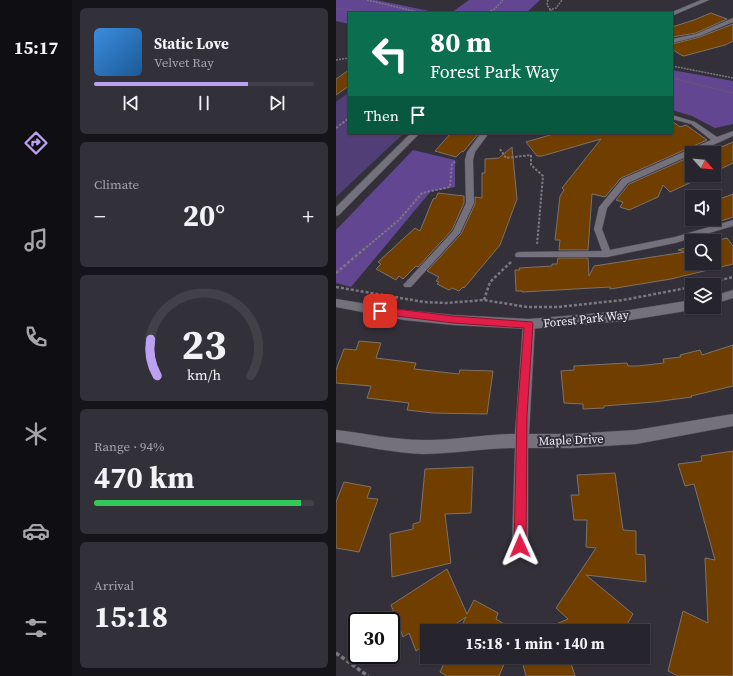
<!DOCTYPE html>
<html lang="en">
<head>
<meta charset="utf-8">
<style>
	body { margin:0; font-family:"Source Serif 4",serif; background:#323038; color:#f1f3f6; height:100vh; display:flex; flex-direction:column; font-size:15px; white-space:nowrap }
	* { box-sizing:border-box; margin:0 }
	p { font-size:13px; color:#a4a4a9 }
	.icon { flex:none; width:22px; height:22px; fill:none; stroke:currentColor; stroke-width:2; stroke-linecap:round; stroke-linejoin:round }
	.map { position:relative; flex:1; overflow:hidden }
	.sheet { display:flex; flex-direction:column; gap:8px; padding:8px; background:#151418; width:264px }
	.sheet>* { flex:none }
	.top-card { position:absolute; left:12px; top:12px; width:325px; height:122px; border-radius:0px; box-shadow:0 1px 3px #0004,0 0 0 1px #424148; background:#0b6e4f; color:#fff; overflow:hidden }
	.needle { width:26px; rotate:117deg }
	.tools { position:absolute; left:349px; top:146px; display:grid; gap:8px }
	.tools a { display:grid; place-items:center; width:36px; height:36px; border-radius:0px; background:#26242c; box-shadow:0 1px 3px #0004,0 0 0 1px #424148; font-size:20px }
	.speed { position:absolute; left:12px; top:612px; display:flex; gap:8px; font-size:20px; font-weight:700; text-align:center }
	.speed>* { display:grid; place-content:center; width:52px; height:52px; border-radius:50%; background:#26242c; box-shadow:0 1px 3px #0004,0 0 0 1px #424148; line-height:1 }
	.speed .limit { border:2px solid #111; border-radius:6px; background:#fff; color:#111 }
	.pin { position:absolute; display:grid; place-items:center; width:34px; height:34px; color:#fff; margin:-17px; border-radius:8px; box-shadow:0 2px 6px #0006 }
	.me { position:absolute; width:44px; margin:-22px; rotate:359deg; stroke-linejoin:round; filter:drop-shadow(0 0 3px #0008) }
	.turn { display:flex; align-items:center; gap:14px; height:84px; padding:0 16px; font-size:18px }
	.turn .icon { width:52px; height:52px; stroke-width:2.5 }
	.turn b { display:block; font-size:28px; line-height:34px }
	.then { display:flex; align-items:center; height:38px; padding:0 16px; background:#0003; gap:8px; font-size:15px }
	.big { font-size:30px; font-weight:700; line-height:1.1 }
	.sheet .card { flex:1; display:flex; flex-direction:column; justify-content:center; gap:6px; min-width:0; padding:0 14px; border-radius:6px; background:#323038 }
	.sheet .dial { align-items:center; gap:0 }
	.dial svg { height:104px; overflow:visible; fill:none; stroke:#424148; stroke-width:7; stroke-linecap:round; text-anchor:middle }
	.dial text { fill:#f1f3f6; stroke:none }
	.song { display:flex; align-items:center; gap:12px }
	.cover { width:48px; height:48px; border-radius:6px; background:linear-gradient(135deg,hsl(210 70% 55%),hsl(210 70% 35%)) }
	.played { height:4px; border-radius:2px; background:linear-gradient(90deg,#bca0f2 70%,#424148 70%) }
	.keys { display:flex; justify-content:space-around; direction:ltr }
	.heat { display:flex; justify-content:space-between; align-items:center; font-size:22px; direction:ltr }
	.charge { height:6px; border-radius:3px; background:linear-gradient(90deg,#34c759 94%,#424148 0) }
	.trip { position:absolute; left:84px; top:624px; width:230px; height:40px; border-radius:0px; background:#26242c; box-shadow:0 1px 3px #0004,0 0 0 1px #424148; font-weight:700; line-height:40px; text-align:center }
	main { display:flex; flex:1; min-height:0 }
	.tab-bar { display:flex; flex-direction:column; width:72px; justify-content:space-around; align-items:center; background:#0f0e12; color:#a4a4a9 }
	.tab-bar .icon { width:28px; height:28px }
	.tab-bar .current { color:#bca0f2 }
	.tab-bar b { font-size:18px; color:#f1f3f6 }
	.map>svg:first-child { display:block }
</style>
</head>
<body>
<main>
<nav class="tab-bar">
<b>15:17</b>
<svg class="icon current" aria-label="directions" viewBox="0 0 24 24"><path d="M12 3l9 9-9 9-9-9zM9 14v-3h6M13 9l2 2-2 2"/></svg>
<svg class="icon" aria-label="music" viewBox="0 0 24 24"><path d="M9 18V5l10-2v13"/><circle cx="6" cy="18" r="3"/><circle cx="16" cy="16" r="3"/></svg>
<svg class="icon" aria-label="phone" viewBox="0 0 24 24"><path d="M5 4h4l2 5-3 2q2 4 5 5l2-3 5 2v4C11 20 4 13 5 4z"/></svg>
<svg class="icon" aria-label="climate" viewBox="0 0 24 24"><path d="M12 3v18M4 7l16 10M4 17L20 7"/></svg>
<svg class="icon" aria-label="car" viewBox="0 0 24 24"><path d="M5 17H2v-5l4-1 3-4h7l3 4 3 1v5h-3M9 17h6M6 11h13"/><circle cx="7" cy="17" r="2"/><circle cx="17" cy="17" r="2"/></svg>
<svg class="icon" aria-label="filters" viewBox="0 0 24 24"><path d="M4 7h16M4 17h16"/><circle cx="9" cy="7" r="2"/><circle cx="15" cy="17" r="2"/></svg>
</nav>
<section class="sheet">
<div class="card">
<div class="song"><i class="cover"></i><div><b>Static Love</b><p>Velvet Ray</p></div></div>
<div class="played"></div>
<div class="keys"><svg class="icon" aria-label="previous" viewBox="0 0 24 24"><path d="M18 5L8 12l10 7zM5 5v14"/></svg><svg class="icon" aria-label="pause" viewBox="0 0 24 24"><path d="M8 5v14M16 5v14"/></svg><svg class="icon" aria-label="next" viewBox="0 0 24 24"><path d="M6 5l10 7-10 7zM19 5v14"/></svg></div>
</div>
<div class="card"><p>Climate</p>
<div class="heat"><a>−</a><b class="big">20°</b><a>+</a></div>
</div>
<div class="card dial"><svg viewBox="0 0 100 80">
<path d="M14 69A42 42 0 1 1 86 69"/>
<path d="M14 69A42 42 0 0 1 9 41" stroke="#bca0f2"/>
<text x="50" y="56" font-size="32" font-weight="700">23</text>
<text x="50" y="72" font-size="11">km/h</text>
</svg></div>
<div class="card"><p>Range · 94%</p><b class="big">470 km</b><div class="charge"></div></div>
<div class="card"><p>Arrival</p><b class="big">15:18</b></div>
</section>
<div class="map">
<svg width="397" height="676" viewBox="0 0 397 676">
	<rect width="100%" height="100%" fill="#33303a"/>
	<path fill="#523e76" d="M13,92v41h55l-68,64v-95z"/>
	<path fill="#624691" d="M0,0h40l63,13h-90v11l-13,-3z
		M133,0h71l-14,13h-75z
		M336,70l61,11v43l-18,4 -23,-12 -20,-6z
		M77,150l42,10v27l-24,4 -80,96 -15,-4v-53z"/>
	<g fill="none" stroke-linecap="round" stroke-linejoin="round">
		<path fill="#674e83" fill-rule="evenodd" d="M0,7l32,5 1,1h-6l-27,-4z
			M336,77l61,15v2l-61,-15z"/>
	</g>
	<path fill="#703f00" stroke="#7c7269" d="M375,13l16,6 -31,14 -24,4v-10l22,-7z
		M397,24v17l-8,4 -41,11 -3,-1 -9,-6v-5l28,-7z
		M13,70v16l-13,9v-16z
		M336,121l8,6 6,-2 21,15 -86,38 -16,19 -13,-3 -4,56h-29l1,-10h-5l5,-44 4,-6 -2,-2 39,-49 -59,17h-5l-11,-14 31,-9h115z
		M115,133h28l-15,18 -3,1 -5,5 -21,-6z
		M397,142v21l-19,9v-19h-15l16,-7 4,2z
		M176,147l5,52 -17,46 -36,43 -1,-1 -4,4 -7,-3 -3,2 -12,-6 2,-2 -3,-1 3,-4 -12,-6 34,-37 14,-30v-7l7,1v-25h3v-14l14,-1z
		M356,156v19h15l-37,17 -7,-7 -5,12 -29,13 -9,-3 3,-5 -7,-2 13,-16z
		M102,193l26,3v7l-12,27 -34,37 -2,-1 -13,13 -4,-3 -3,4 -20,-11 5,-5 -3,-2 37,-34 5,3 13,-32 3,-1z
		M397,194v23l-27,9 -7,-7h15v-18z
		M391,238l6,8v18l-62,15 -61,10v-2l-88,5v-1h-6l-1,-21h5l-1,-2 33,-2v-2h5l1,-6h30l1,18 5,-10 91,-14 -7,-2 14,-4v17h22v-22z
		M23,341l22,2 -5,15 40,5 -2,6 45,5 1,-4 33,1 -6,43 -54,-1 -26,-3 2,-7 -42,-5 4,-12 -35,-3v-13l8,-21 12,1z
		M397,345v41l-42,10 1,1 -38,5 -50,4v2l-21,1v-5l-19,-1 -3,-32 13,-1v-4l53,-3 1,3h10l26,-3 -1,-4 18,-2 -1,-2 20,-5 2,5z
		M397,451v225h-55l-10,-5 15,-60 25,12 -3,-65 10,2 -21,-76 -9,2 -7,-22 24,-3 -1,-5z
		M137,467l-2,46 -26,1 6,49 -59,14 -2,-43 23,-5v-5l7,-2 5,-53z
		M279,473l8,57 13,1v23l9,1 1,27 -60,-7 47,39 -10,17h-83l28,-12 -12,-11 40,-60 -10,-1 1,-27h-13l-3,-25h8l-2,-20z
		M8,482l27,5 -4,11 11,1 -19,53 -23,-4v-46z
		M111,569l20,45 7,-14 24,13 -2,6 20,12h-57l7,-14 -21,14h-18v12l-11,8 -7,-18 -6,4 -12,-32z
		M111,657h60l-8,19h-52l-7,-4z
		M185,657h48l6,19h-49z"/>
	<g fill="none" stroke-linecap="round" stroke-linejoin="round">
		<defs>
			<path id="service" d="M397,18v4l-33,14 -28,7v-4l24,-5z
				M336,115l23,7 22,15 16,-6v5l-105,47 -21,25 -5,21 8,21 65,-13 58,-17v6l-58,17 -68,14h-91l-1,-2 1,-2 3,-1 83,-1 -8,-22 5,-22 23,-28 89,-39 -20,-16 -19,-5z
				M145,133h8l-14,19 -2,8 1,43 -14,30 -49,54h-6l-2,-2 2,-2 48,-52 13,-28 -1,-43 2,-8z"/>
			<path id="minor" d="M193,319l4,2 2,3 -6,110h42l65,-4 97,-16v12l-97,18 -65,4h-43v98l-2,6 -6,2 -6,-2 -2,-6 3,-98c-32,0 -62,6 -93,6 -27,-1 -59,-8 -86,-12v-12c27,3 59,10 86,10 31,1 62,-6 93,-6l8,-110 2,-3z"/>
			<path id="tertiary" d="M365,0h8l-35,15 -2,1v-3h-2z
				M75,133h9l-81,82 -3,1v-9z
				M397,290v8l-19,6v-8z
				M0,299l68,11 49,5 76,4 95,-8 68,-11v7h5l-5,3 -68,11 -95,8 -76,-4 -49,-5 -68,-13z"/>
		</defs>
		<use href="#service" stroke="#4f4c54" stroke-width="1"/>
		<use href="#minor" stroke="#4f4c54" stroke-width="1"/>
		<use href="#tertiary" stroke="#4f4c54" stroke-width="1"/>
		<path stroke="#7a7780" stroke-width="1.5" stroke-dasharray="2 1" stroke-linecap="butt" d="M31,0l55,13
			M212,0l-1,5 6,8
			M213,10l7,-2 6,-8
			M149,13l10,-4 8,-9
			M0,60l13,-2
			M336,66l61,12"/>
		<path stroke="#7a7780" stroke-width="2" stroke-dasharray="2.5 1.5" stroke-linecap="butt" d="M0,128l13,-10
			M164,149l6,9 25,-3v10l12,11 -6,69
			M27,250l36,-30 23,-27 28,-6 2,-24 5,-1"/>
		<path stroke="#7a7780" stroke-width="2.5" stroke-dasharray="3 2" stroke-linecap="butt" d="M0,273l28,-24
			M364,285l33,-8
			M0,287l88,15 22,1 38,-3 43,7h31l65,-7 69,-13
			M148,300l6,-18 21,-20"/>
		<path stroke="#7a7780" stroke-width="3.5" stroke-dasharray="4 2.5" stroke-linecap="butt" d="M0,653l32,23"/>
		<use href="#service" fill="#74717d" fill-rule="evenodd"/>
		<use href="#minor" fill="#74717d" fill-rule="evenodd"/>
		<use href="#tertiary" fill="#74717d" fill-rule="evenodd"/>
	</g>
	<path fill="#e11d48" stroke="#92132f" d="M44,307l73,9 79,6 1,2 -6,91 -1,131 -2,4 -4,2 -4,-2 -2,-4 3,-131 7,-87 -71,-5 -73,-9 -4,-3z"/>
	<g text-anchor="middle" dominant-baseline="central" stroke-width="4" stroke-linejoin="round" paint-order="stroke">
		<g font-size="12" fill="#f2f0f7" stroke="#33303a">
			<text transform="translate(250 319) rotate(-6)">Forest Park Way</text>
			<text transform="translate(235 440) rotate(-2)">Maple Drive</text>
		</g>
	</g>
</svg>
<div class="tools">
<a><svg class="needle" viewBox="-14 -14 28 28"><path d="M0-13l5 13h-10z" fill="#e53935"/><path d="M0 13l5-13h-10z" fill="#a4a4a9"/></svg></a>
<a><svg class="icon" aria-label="sound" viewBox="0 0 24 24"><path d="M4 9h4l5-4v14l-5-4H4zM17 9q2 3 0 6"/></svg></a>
<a><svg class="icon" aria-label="search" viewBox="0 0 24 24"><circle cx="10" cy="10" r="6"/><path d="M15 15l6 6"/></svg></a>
<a><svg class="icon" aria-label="layers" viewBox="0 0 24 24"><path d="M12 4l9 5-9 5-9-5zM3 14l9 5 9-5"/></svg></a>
</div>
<div class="speed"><div class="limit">30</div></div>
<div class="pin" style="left:44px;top:311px;background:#d93025"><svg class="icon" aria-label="arrive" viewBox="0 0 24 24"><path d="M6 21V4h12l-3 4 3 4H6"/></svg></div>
<svg class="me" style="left:184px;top:546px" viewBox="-20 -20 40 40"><path d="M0-17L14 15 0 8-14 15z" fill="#e11d48" stroke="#fff" stroke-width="4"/></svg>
<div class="trip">15:18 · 1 min · 140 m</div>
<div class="top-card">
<div class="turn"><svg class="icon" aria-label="left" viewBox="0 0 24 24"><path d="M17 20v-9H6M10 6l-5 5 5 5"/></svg><div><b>80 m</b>Forest Park Way</div></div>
<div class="then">Then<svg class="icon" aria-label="arrive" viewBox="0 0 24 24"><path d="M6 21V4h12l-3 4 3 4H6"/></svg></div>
</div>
</div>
</main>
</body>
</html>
